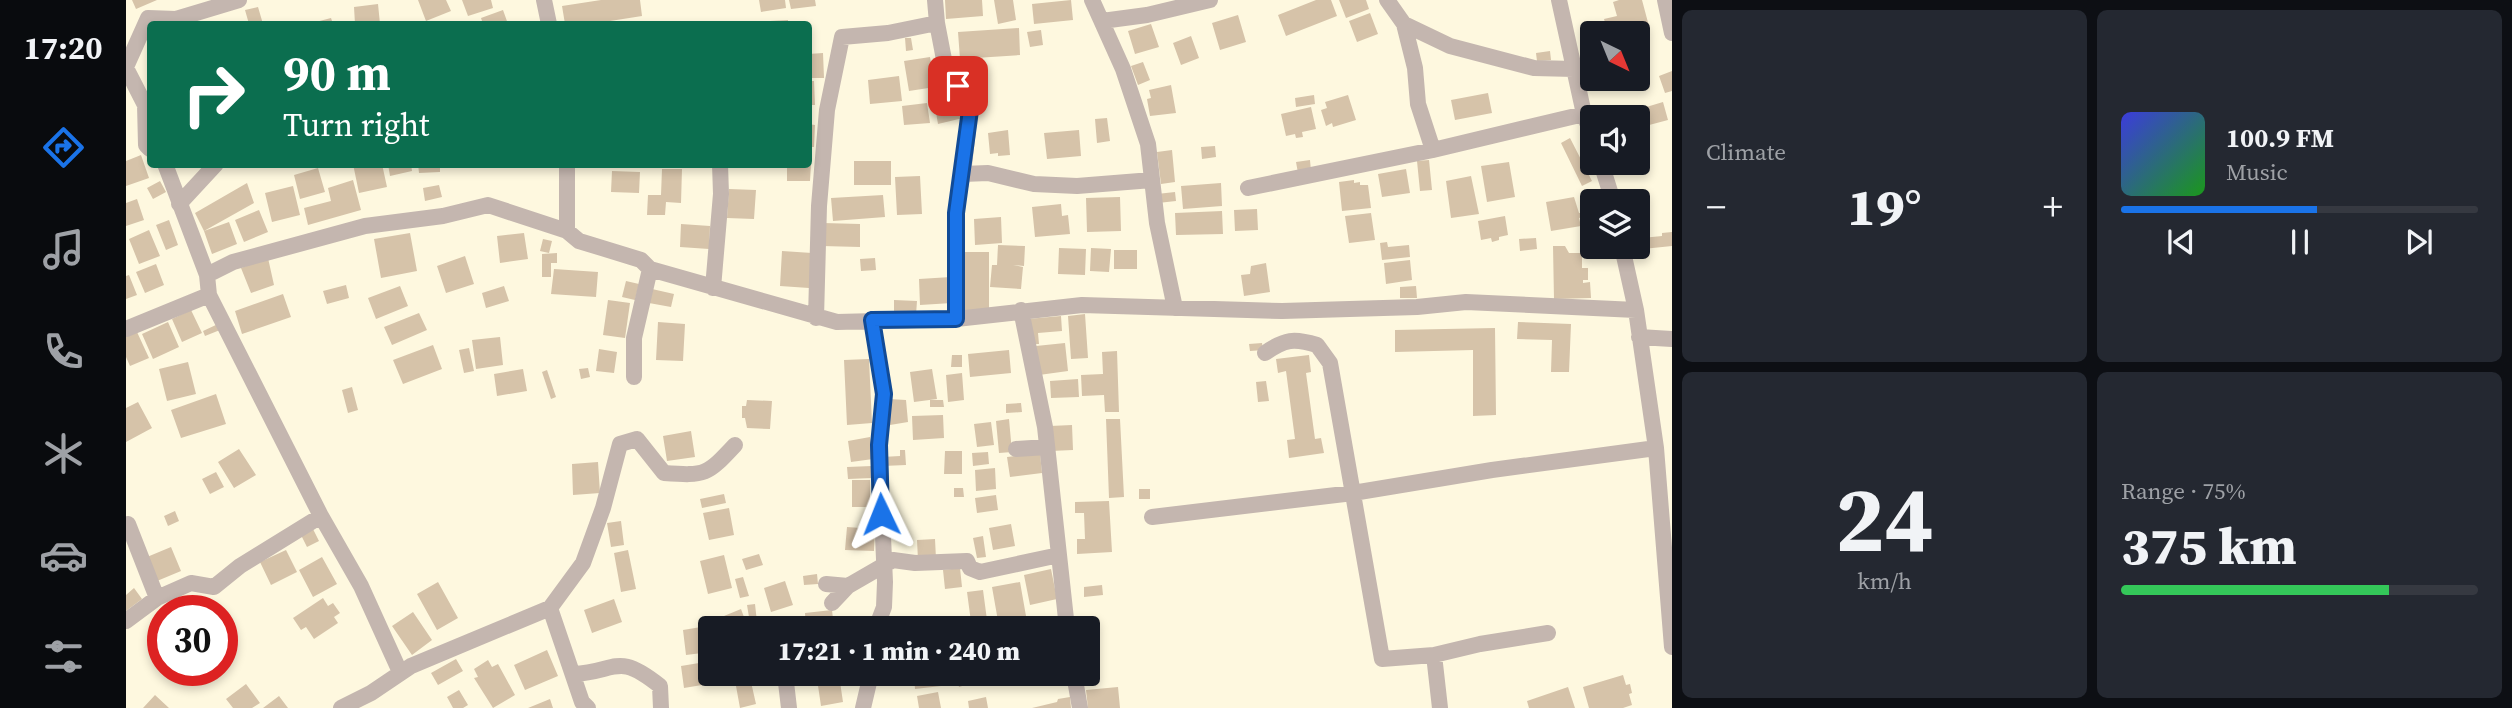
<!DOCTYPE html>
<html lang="en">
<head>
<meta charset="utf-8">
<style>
	body { margin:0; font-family:"Source Serif 4",serif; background:#242831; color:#f1f3f6; height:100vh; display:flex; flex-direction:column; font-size:26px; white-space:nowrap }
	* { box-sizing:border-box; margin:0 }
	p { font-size:23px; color:#9ea1a6 }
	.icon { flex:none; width:38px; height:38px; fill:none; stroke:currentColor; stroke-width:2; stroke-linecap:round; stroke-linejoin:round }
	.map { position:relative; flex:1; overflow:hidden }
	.side { display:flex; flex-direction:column; gap:10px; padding:10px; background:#0d0f14; width:840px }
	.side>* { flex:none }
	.guide { position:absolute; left:21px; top:21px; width:665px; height:147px; border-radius:7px; box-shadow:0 4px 10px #0003; background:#0b6e4f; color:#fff; overflow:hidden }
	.needle { width:46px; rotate:137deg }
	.tools { position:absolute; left:1454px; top:21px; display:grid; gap:14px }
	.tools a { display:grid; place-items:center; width:70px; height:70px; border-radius:7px; background:#171b24; box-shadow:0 4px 10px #0003; font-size:35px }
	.speed { position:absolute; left:21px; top:595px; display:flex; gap:14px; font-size:35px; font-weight:700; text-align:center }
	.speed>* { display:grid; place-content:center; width:91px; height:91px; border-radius:50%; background:#171b24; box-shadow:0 4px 10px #0003; line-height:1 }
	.speed .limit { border:10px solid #d22; background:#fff; color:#111 }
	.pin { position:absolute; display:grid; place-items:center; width:60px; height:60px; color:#fff; margin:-30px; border-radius:14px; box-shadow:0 4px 10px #0006 }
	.me { position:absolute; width:77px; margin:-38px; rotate:358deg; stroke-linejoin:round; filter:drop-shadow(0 0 5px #0008) }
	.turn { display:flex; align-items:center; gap:24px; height:147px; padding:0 21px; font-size:32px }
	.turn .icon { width:91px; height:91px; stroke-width:2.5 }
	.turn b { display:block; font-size:49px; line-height:60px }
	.big { font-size:52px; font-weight:800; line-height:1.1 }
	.side .card { flex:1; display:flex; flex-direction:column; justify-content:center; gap:10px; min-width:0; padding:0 24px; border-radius:10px; background:#242831 }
	.side .dial { align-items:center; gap:0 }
	.dial b { font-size:91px; line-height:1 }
	.song { display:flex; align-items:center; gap:21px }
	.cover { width:84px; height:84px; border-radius:10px; background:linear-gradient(135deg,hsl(240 70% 55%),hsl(120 70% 35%)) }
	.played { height:7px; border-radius:4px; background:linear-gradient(90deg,#1a73e8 55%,#363941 55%) }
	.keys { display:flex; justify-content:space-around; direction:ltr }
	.heat { display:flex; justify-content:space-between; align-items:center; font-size:38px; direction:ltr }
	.charge { height:10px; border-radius:5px; background:linear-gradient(90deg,#34c759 75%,#363941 0) }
	.side .tiles { flex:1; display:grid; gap:10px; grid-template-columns:repeat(2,1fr) }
	.trip { position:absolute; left:572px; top:616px; width:402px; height:70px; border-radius:7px; background:#171b24; box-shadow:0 4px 10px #0003; font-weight:800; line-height:70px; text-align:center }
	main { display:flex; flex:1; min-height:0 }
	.tab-bar { display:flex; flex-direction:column; width:126px; justify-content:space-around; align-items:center; background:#090b0e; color:#9ea1a6 }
	.tab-bar .icon { width:49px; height:49px }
	.tab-bar .selected { color:#1a73e8 }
	.tab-bar b { font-size:32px; color:#f1f3f6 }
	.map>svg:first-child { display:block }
</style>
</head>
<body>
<main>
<nav class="tab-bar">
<b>17:20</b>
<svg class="icon selected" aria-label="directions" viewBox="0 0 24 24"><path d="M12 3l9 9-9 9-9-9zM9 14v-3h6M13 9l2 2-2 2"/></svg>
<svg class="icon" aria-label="music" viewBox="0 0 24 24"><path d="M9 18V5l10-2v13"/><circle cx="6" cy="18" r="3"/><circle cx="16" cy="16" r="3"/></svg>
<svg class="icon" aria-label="phone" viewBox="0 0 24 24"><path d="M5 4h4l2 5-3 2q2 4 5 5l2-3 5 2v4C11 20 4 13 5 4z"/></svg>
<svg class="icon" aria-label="climate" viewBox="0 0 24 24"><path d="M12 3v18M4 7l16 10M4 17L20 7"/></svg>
<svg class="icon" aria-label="car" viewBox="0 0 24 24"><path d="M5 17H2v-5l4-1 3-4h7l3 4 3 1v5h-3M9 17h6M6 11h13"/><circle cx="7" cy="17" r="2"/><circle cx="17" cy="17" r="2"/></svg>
<svg class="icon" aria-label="filters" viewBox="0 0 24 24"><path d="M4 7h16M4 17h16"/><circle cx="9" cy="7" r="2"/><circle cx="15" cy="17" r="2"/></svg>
</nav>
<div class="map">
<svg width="1546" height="708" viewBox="0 0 1546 708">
	<rect width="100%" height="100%" fill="#fef8df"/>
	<path fill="#d6c3a9" d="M6,0h25l-21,9z
		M292,0h28l5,11 -25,10z
		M336,0h29l2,8 -25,8z
		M475,0h39l2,16 -51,8h-26l-3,-18z
		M633,0h26l1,8 -25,4z
		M663,0h26l1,6 -25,3z
		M819,0h37l1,16 -37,3z
		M868,0h19l3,20 -18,4z
		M945,0l2,20 -39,4 -2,-20z
		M1190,0h15l6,16 -51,20 -8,-21z
		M1213,0h27l3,9 -23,9z
		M1493,0h23l8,30 -12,4 -30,-1 -4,-14 13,-3 -4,-14z
		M252,4l2,20h-25l-1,-17z
		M132,7l5,17h-14l-4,-14z
		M377,10l5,14h-25l-2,-6z
		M1244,13l8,21 -21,8 -8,-21z
		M1112,15l8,27 -26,8 -8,-27z
		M205,18l2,6h-25z
		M662,20v4h-18v-3z
		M1025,24l8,23 -24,7 -7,-23z
		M893,28l1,27 -60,4 -2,-27z
		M915,30l2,15 -13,2 -3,-15z
		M1065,36l8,22 -18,7 -8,-22z
		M1466,36v18l-5,1 -4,-16z
		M779,38h6l2,12 -7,1z
		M1424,51l1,9 -14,1 -1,-8z
		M697,53l1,25h-16v-24z
		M804,57l5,30 -26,4 -5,-30z
		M1017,62l7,18 -12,5 -7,-19z
		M1546,71v20l-7,2 -6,-17z
		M773,76l3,25 -32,3 -2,-24z
		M682,81h6l1,24h-7z
		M1045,85l5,28 -26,3 -3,-17 4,-1 -2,-8z
		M1362,93l4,20 -37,7 -4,-20z
		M1188,95l1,9 -19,3 -1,-9z
		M1222,95l8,25 -23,7 -1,-4 -6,3 -5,-16 6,-2 -2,-6z
		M833,96l4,22 -25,6 -4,-23z
		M1537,102l5,18 -30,8v-11h-25z
		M801,103l3,20 -26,2 -2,-19z
		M1185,107l5,22 -14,3 1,5 -7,1 -1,-4 -9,2 -5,-22z
		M981,118l3,23 -13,2 -2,-24z
		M682,124l7,1 -1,22h-6z
		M882,130l2,25 -12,1v-3l-8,1 -2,-21z
		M953,130l2,26 -34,3 -3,-26z
		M1444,138l22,43 -10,5 -21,-43z
		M1089,146l1,11 -14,2 -1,-12z
		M1046,150l3,32 -14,2 -4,-32z
		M15,155l8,23 -23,8v-25z
		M1184,160l1,11 -13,2 -2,-11z
		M1303,160l3,30 -12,1 -3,-30z
		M728,161h37v24h-37z
		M1383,162l6,35 -28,5 -6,-36z
		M227,164h29l5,23 -28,6z
		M262,164h23l1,7 -22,5z
		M292,164h22v8l-21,1z
		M661,164h24l-1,17h-23z
		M192,168l7,24 -25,7 -6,-24z
		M536,169h20l-1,34 -15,-1 -1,13h-18l1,-20h13z
		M1280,169l4,24 -28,4 -4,-23z
		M486,171l28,1 -1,21 -28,-1z
		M794,176l2,38 -25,1 -2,-38z
		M1345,176l8,38 -28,4 -5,-37z
		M227,180l8,30 -53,15 -4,-17 27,-7 -3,-13z
		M1228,180v3l6,-1v3h8l3,23 -29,3 -3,-29z
		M34,181l6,11 -13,7 -6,-11z
		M121,183l7,20 -50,28 -9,-18z
		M1095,183l1,23 -39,3 -2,-23z
		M313,185l3,12 -17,4 -2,-13z
		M167,186l7,29 -28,7 -7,-29z
		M603,189l27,1 -2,29 -27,-1z
		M1519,191l2,13 -9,1v-4h-11l-1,-8z
		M1049,192l1,9 -18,2 -1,-9z
		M757,195l2,22 -52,4 -2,-23z
		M994,197l1,34 -34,1 -1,-34z
		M1448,197l5,16h4l1,4 -5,1 2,8 -30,5 -5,-29z
		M11,199l7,21 -18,6v-23z
		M935,204l1,12 6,-1 2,19 -35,3 -3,-30z
		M1131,209l1,21 -23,1 -1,-21z
		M133,210l9,22 -24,10 -9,-22z
		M1096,211l1,23 -47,1 -1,-22z
		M1245,213l4,27 -26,3 -4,-27z
		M1379,216l3,19 -9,2v3l-7,2 -1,-4 -10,2 -3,-19z
		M875,217l1,26 -27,2 -1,-26z
		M43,220l9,25 -12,5 -10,-25z
		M103,222l8,22 -25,10 -8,-23z
		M697,223l37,1v23l-38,-1z
		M555,224l29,2 -1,23 -29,-2z
		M23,230l11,26 -21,8 -10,-25z
		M1546,232v14l-29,3 -1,-11 20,-2v-3z
		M284,233l7,38 -36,7 -7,-39z
		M398,233l4,26 -28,4 -3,-27z
		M1410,238l1,11 -17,2 -1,-12z
		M417,239l9,2 -3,12 -9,-2z
		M1261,242l1,5 21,-2 1,12 -28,3 -2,-17z
		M872,245l27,1 -1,20 -11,-1 10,2 -2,22 -31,-2 2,-22h5z
		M1427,246h12l4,7h13v15h6v12h-5v3l7,-1 1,16 -37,1z
		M933,248l27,1 -1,26 -27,-1z
		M965,248l20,1 -2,23 -19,-1z
		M988,250h23v19h-23z
		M656,251l30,2 -3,35 -29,-2z
		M838,252h25v59h-25z
		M431,253v10h-6v14h-9v-23z
		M339,256l9,28 -28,9 -9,-27z
		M142,258l6,27 -23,8 -10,-25z
		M749,258l1,12 -15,1 -1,-12z
		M1284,260l2,20 -26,4 -2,-21z
		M1140,263l4,29 -26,4 -3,-21 9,-1 1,-8z
		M30,264l8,21 -19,8 -9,-21z
		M428,269l44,3 -2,25 -45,-3z
		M3,275l8,20 -11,4v-23z
		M825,277l1,26 -32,2 -1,-26z
		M500,281l13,3 -4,16 -13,-3z
		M220,285l3,13 -22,6 -4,-13z
		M274,286l8,20 -32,13 -8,-21z
		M378,286l5,15 -23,7 -4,-15z
		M1290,286l1,12h-17v-11z
		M526,289l22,5 -3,13 -22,-4z
		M157,294l8,23 -49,17 -7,-23z
		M482,300l22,3 -5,35 -22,-3z
		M768,300l23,1 -1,14 -22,-1z
		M65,310l11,23 -20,9 -10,-23z
		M293,313l8,17 -35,15 -8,-18z
		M959,314l3,44 -17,1 -3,-43z
		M935,316l1,15 -24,2 1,11h-7l-4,-25z
		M42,322l11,25 -26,12 -11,-25z
		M532,322l27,2 -2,37 -27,-1z
		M1392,322l53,2 -2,48h-18l1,-32 -35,-1z
		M92,324l2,6 -15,6 -2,-5z
		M1369,328l1,87 -23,1v-66l-78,2v-22z
		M11,332l12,26 -19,8 -4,-9v-20z
		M374,337l3,28 -27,4 -4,-29z
		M939,343l3,28 -29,4 -3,-29z
		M1136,343l1,7 -13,1 -1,-7z
		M307,345l9,24 -39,15 -10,-24z
		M343,348l5,23 -10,2 -5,-23z
		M473,349l18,3 -3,21 -18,-2z
		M883,350l2,23 -41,4 -2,-23z
		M991,351l2,61h-14l-1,-17 -22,1 -1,-21 22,-1 -1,-22z
		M826,355h10v12h-11z
		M1183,355l2,17 -5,1 9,66 6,-1 3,15 -35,5 -2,-18 8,-1 -9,-68 -8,2 -2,-14z
		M743,359l3,64 -25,2 -3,-65z
		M62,362l8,32 -29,7 -8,-32z
		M462,368l2,9 -9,2 -2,-10z
		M397,369l4,22 -30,5 -3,-22z
		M806,369l5,30 -23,3 -4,-30z
		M421,370l9,27 -5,2 -9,-27z
		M836,373l2,27 -16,2 -2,-27z
		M952,379l1,18 -28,1 -1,-17z
		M1140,381l3,20 -11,1 -2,-20z
		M226,387l6,23 -10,3 -6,-23z
		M90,394l10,30 -45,14 -10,-28z
		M763,399l17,1 2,22 -18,3z
		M621,400l25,1 -2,28 -23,-1 -2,-10h-3v-12h4z
		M804,400h13l1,7h-14z
		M12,402l14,26 -26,14v-34z
		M895,403l1,9 -16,1v-9z
		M817,415l1,23 -31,2 -1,-24z
		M883,419l3,33 -13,1 -3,-32z
		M980,419h14l4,78 -15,1z
		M865,422l3,23 -17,2 -3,-23z
		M946,425l1,25 -22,1 -1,-25z
		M565,431l4,26 -28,4 -4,-25z
		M744,437l3,22 -22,3 -3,-21z
		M113,449l17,26 -22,13 -16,-26z
		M774,450h5l1,15 -23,1 -1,-9 18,-1z
		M819,451h17v23h-18z
		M862,452l1,12 -16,2 -1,-13z
		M914,453l2,20 -32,4 -3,-20z
		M472,462l2,31 -27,2 -1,-31z
		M746,466v12l-24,1 -1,-12z
		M869,468l1,21 -20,2 -1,-21z
		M90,472l8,15 -14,7 -8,-15z
		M726,480h18v27h-18z
		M828,488h9l1,9h-10z
		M1013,489h11v10h-11z
		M598,494l2,9 -24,5 -2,-9z
		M870,495l2,15 -21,3 -2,-15z
		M983,501l3,51 -35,2v-15h8l-1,-26h-9v-11z
		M603,508l5,27 -25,5 -6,-27z
		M49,511l4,10 -11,5 -4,-10z
		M495,521l3,24 -13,2 -4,-24z
		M885,524l4,22 -22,4 -4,-22z
		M186,527l7,14 -12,6 -7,-14z
		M721,527l28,2 -1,22 -29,-1z
		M857,536l3,21 -9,1 -4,-20z
		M809,539l1,20 -18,1 -1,-20z
		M45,547l10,24 -24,10 -10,-24z
		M160,550l11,22 -26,13 -11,-23z
		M502,550l8,39 -15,3 -7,-39z
		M633,554l4,11 -17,5 -4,-11z
		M598,555l8,33 -24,6 -8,-33z
		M196,557l15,27 -24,13 -14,-27z
		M834,568l2,19 -17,2 -2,-19z
		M925,569l6,30 -27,6 -6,-30z
		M691,574l1,10 -14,1 -1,-9z
		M617,577l6,19 -9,2 -5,-19z
		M659,581l8,24 -22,7 -7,-24z
		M312,582l20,36 -21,12 -20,-36z
		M894,582l6,34 -7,1 1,7 -13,2 -1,-7 -8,2 -6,-34z
		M976,585l1,10 -19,2v-10z
		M8,588l8,11 -16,12v-16z
		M857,590l4,30 -16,2 -4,-30z
		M197,598l5,8 5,-3 7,10 -6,4 4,6 -24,16 -8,-12 -5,3 -8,-12z
		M488,599l8,23 -30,11 -8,-23z
		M629,604l2,18 -7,1 -3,-18z
		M615,609l7,19h-20l-4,-12z
		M706,610l2,18h-28l-1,-15z
		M287,612l19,28 -20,15 -20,-29z
		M674,621l3,7h-23z
		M581,626l3,26 -24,3 -3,-25z
		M421,650l11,26 -33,14 -11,-25z
		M330,659l7,12 -25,14 -7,-12z
		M362,660l4,7 6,-3 17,31 -22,13 -19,-30 4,-1 -4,-8z
		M579,662l3,22 -24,4 -3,-22z
		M788,674h25l2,12 -26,3z
		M829,674h21l2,7 -19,6z
		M713,675l4,27 -22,4 -4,-27z
		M1497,675l3,10 4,-1 2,9 -3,1 3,11 -9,3h-34l-6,-21z
		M625,682l5,22 -16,4 -4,-22z
		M120,684l14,19 -8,5h-19l-7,-9z
		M992,687l2,21h-32l-2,-18z
		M1442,687l7,21h-46l-2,-7z
		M333,690l9,15 -5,3h-10l-6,-11z
		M812,692l3,16h-22l-2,-12z
		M29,695l14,13h-26z
		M153,696l9,12h-25z
		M860,697l2,11h-19l-1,-7z
		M944,697l1,11h-39l25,-6 1,-3z
		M424,699l3,9h-25z"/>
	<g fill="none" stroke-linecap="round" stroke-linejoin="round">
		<path stroke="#c4b6af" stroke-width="16" d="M418,0l5,24
			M966,0l31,69 25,75 9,79 18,85
			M1261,0l17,24 46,22 84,22 40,1
			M1433,0l25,114 8,22
			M1539,0l7,33
			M976,21l45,-6 63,-15
			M811,23l9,47 25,33 -8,71
			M1278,24l11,44 3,36 15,46 151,-36
			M0,67l22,-49 28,1 63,-19
			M0,68l19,37 1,40 4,4
			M1475,163l12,38
			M39,164l42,111 2,20 112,221 40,70 39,86
			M1122,188l185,-38
			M53,204l37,-40
			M441,231v-67
			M1496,247l14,63 20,138 16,199
			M81,275l26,-13 132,-36 78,-10 45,-11 79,26 12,10 62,19 9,9 187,53 119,-3 126,-14 200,6 135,-4 49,-5 170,8
			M587,288l8,-94 -1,-30
			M895,310l24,117 22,201
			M690,318l3,-112 8,-96 15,-73 46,-4 49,-10 -2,-23
			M830,319c0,-48 -5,-99 7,-145l25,-1 46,11 43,2 75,-6
			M746,320l12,74 -5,51 6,137 -1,25 -8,21
			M0,329l83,-34
			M1513,337l33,2
			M1139,353c20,-14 29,-15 52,-8l13,18 52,296 52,-4 46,-11 68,-11
			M508,377v-39l16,-69
			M890,449l31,-2
			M1026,517l201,-24 139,-23 164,-22
			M2,524l29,74
			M700,584l22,2
			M706,603l16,-17 45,-26 22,3 52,-2 3,7 10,4 79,-17
			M424,608l33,-45 20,-55 17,-64 17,-5 27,34c42,3 43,2 71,-28
			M0,621l31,-23 34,-15 23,4 26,-21 81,-50
			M1308,655l6,53
			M447,674c45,-2 43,-23 87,12l1,22
			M659,674l4,34
			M948,674l6,34
			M215,708l30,-15 40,-27 139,-58 32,94 6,6
			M737,708l8,-34"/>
	</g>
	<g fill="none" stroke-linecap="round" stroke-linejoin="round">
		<defs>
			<path id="route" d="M755,514l-2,-69 5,-51 -12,-74 84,-1v-106l15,-110 -13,-17"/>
		</defs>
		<use href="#route" stroke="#114b97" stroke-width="18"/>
		<use href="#route" stroke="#1a73e8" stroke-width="12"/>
	</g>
</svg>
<div class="tools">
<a><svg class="needle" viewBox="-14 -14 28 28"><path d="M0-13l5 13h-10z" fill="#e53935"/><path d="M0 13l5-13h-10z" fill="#9ea1a6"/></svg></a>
<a><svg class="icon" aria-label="sound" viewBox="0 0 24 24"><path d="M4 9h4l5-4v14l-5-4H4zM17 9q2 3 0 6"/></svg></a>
<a><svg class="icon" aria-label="layers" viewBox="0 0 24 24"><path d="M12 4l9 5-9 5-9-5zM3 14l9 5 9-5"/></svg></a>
</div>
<div class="speed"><div class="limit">30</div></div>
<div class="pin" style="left:832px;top:86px;background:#d93025"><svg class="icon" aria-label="arrive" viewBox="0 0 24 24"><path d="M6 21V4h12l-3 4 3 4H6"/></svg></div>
<svg class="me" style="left:755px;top:514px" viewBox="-20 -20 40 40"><path d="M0-17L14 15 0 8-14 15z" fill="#1a73e8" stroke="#fff" stroke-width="4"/></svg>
<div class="trip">17:21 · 1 min · 240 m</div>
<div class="guide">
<div class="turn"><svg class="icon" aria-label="right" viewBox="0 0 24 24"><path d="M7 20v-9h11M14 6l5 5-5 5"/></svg><div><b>90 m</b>Turn right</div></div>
</div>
</div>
<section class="side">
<div class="tiles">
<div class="card"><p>Climate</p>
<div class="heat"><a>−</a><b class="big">19°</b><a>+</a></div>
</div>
<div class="card">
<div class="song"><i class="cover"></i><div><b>100.9 FM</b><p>Music</p></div></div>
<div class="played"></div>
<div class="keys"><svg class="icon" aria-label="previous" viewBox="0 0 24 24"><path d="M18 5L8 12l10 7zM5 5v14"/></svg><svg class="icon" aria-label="pause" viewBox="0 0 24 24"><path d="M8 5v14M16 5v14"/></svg><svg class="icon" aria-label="next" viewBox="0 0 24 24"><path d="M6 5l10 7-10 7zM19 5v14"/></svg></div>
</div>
<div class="card dial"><b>24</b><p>km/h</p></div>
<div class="card"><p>Range · 75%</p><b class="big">375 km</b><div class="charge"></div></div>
</div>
</section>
</main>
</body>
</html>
